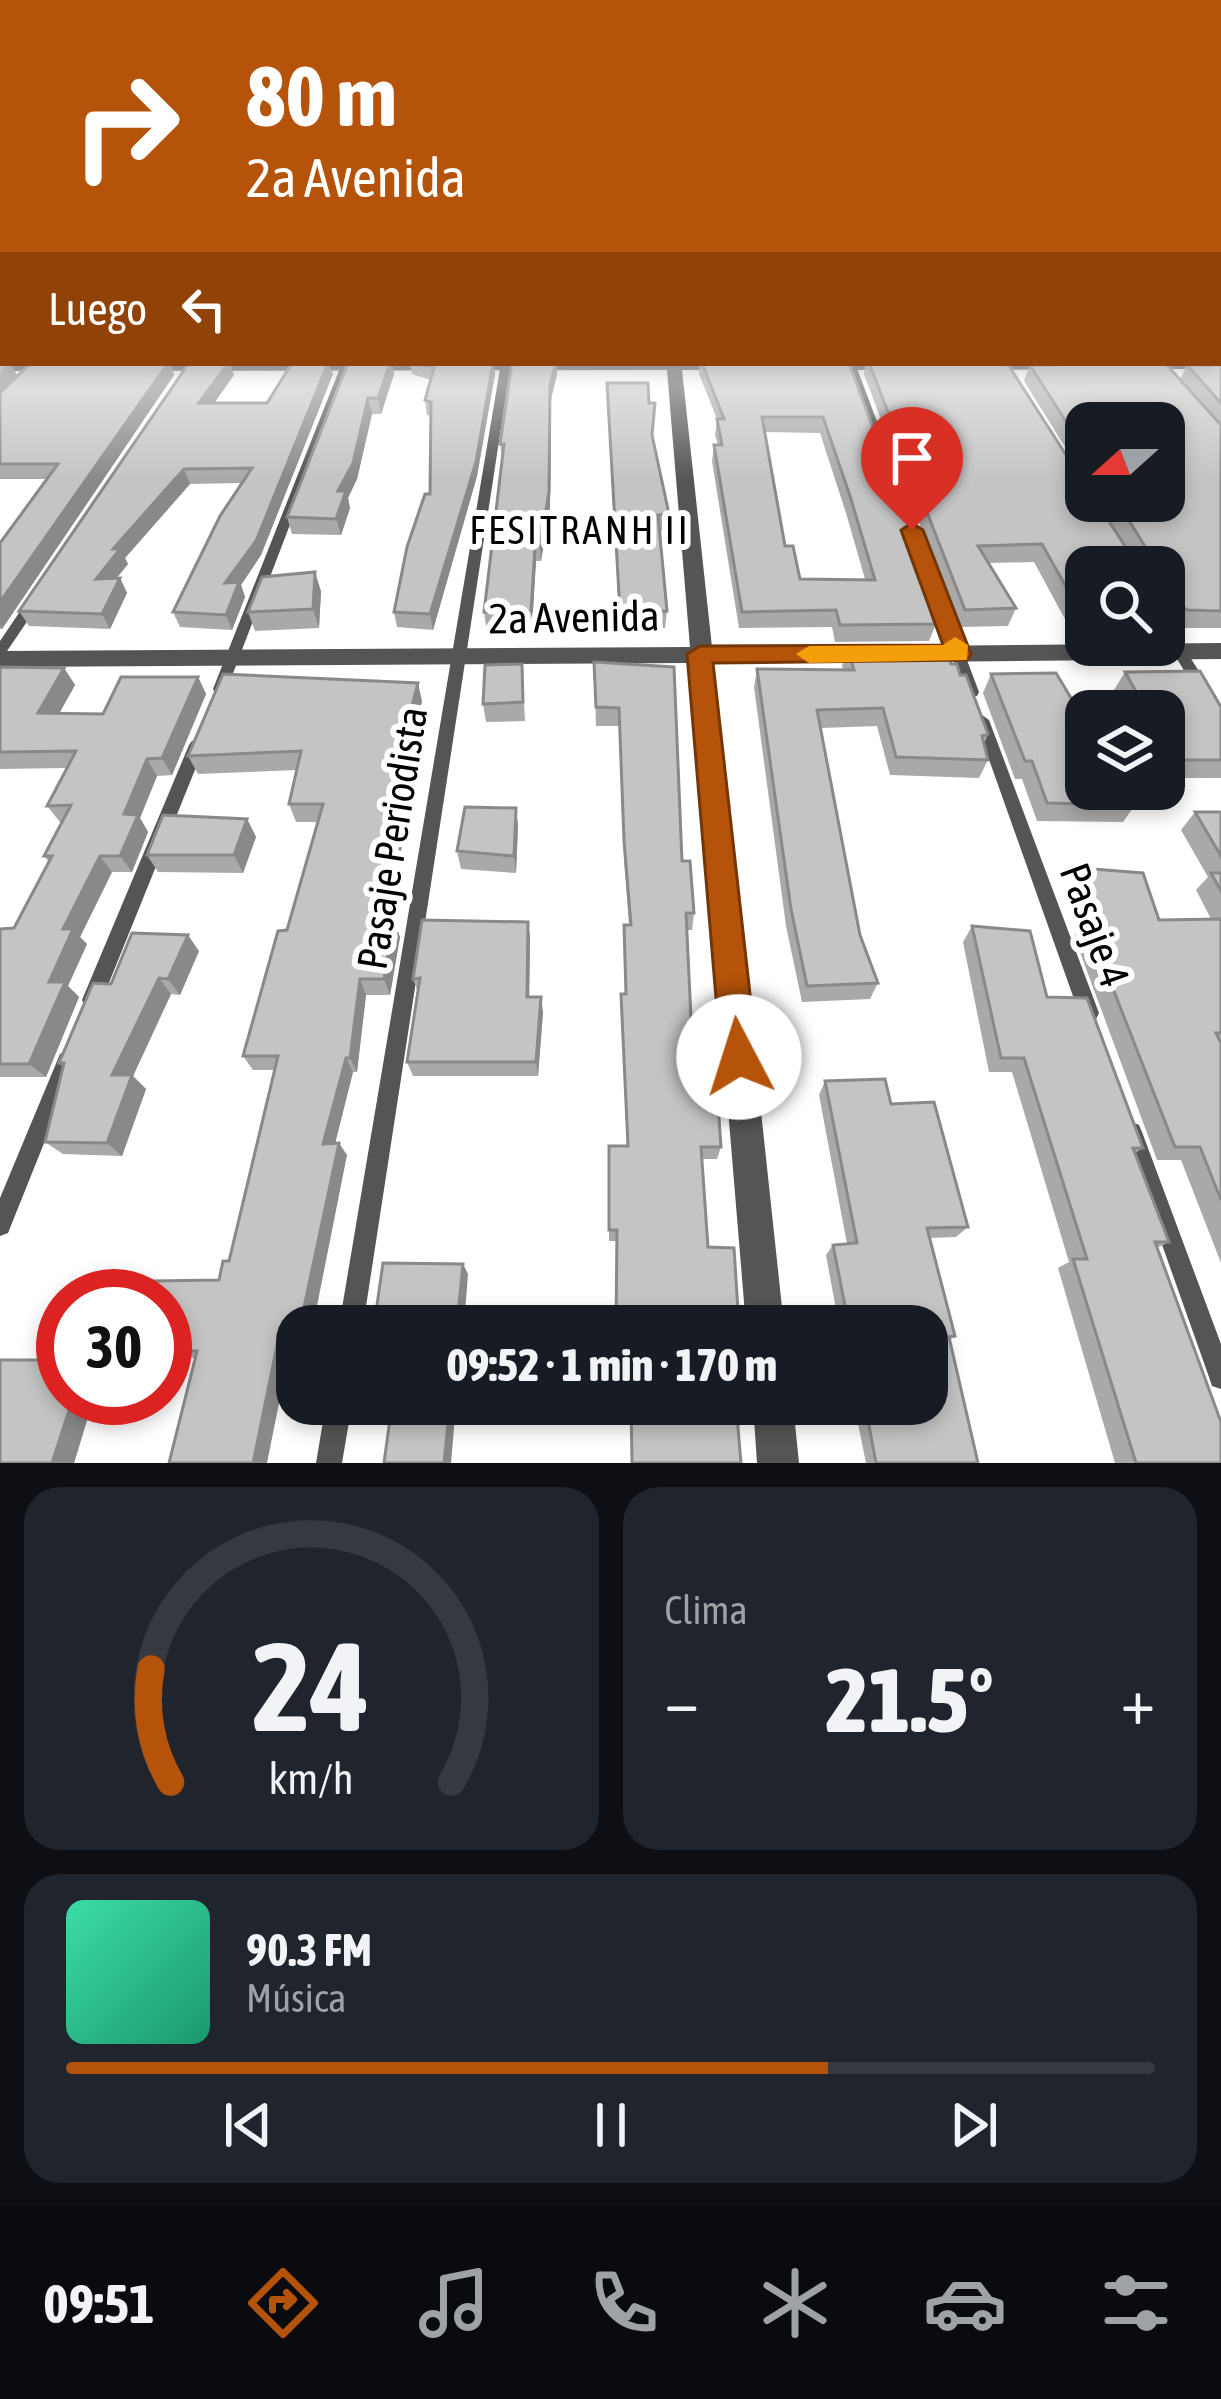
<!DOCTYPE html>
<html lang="es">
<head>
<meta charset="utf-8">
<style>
	body { margin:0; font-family:"Asap Condensed",sans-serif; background:#20242c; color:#f1f3f6; height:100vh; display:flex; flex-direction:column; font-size:45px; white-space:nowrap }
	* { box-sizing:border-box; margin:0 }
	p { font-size:39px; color:#9ea1a6 }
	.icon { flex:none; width:66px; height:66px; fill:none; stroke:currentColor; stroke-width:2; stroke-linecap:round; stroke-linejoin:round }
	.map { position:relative; height:1463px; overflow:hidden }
	.side { display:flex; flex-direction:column; gap:24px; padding:24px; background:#0d0f14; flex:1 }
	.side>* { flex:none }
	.hud { position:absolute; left:0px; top:0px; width:1221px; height:366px; box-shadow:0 6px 18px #0003; background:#b45309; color:#fff; overflow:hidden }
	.needle { width:78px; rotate:249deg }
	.fabs { position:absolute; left:1065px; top:402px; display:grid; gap:24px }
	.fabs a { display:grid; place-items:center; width:120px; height:120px; border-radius:24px; background:#171b24; box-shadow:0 6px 18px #0003; font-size:60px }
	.speed { position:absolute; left:36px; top:1269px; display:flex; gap:24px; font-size:60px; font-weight:700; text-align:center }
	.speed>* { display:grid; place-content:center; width:156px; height:156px; border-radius:50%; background:#171b24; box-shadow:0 6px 18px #0003; line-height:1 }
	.speed .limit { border:18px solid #d22; background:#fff; color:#111 }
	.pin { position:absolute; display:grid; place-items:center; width:102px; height:102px; color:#fff; margin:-123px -51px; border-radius:50% 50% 50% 0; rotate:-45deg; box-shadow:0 0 12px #0007 }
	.pin .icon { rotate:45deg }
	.me { position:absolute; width:132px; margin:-66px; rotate:355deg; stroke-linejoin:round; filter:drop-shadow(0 0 9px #0008) }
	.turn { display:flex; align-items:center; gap:42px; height:252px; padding:0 48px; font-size:54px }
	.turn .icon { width:156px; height:156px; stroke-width:2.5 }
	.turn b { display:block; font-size:84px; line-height:102px }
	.then { display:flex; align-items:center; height:114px; padding:0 48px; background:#0003; gap:24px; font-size:45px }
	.big { font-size:90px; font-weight:800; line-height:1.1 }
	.side .widget { flex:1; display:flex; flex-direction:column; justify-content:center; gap:18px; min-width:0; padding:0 42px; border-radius:36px; background:#20242c }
	.side .dial { align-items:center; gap:0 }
	.dial svg { height:312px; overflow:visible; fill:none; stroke:#363941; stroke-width:7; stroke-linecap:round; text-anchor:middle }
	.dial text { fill:#f1f3f6; stroke:none }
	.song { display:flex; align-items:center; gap:36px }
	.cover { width:144px; height:144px; border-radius:18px; background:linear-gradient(135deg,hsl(160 70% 55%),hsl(160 70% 35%)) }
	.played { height:12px; border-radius:6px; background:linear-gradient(90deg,#b45309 70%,#363941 70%) }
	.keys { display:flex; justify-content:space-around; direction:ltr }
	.heat { display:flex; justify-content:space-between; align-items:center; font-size:66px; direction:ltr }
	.side .tiles { flex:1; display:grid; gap:24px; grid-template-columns:1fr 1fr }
	.widget:last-child { grid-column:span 2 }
	.trip { position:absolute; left:276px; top:1305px; width:672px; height:120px; border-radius:36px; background:#171b24; box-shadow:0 6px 18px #0003; font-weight:800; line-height:120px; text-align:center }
	.tabs { display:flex; height:192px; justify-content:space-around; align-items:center; background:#090b0e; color:#9ea1a6 }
	.tabs .icon { width:84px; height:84px }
	.tabs .on { color:#b45309 }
	.tabs b { font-size:54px; color:#f1f3f6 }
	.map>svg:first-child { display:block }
</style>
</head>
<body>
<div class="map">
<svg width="1221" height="1463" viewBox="0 0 1221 1463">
	<rect width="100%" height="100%" fill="#fff"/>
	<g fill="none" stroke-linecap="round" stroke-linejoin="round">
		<path fill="#555" fill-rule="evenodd" d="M0,279h3v4h-3z
			M342,363h10l-125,326 -2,4h-10l-2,-4z
			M501,363h10l-148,963h-24z
			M845,363h10l124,329 -2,4h-10l-2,-4z
			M32,600l7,4 -34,50 -5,2v-15l27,-40z
			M1164,623l5,1 52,82v17l-5,-1 -52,-84z
			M982,715l7,5 110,293 -3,6 -7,3 -7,-3 -3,-6 -104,-293z
			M197,739l5,2 3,4 -103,255 -3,6 -7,3 -7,-3 -3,-6 107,-255 3,-4z
			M67,1051l7,3 3,7 -69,172 -8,3v-38l60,-144z
			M1132,1122l7,3 3,7 79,212v45l-9,-3 -3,-9 -87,-245 3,-7z
			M326,1404h26l-10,59h-26z"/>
		<path fill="#555" fill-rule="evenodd" d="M3,290v9l-3,1v-9z
			M1218,359l3,10h-85l-8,-5 90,-1z
			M0,361l64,2 2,3 -8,5h-58z
			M134,363l604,2 -8,5h-48l30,277 162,-1 11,8 -11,8 -161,1 71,663h-38l-55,-663 -691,4v-16l690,-4 -23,-277 -527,1 -5,-2z
			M812,363h92l2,2 -8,5h-80z
			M968,363h141l1,1 -8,5 -128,1z
			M1221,643v16l-307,3 -11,-8 11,-8z
			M753,1404h40l6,59h-42z"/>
	</g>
	<path fill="#a9a9a9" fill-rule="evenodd" d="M0,361l17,14 14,-12h139l4,12 -172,254h-2v-86l47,-64h-47z
		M348,363l46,11 -13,40h-9l-15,65 -9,19 2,10 -9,27 -49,-1 -5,-17z
		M410,363h83l2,11 -18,102 -44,154 -36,-3 -3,-15 36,-118 1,-78 -4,-1 -2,-15 6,-20 -19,-6z
		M557,363v11l-6,25 -1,108 -9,54h-5l-4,65h-46l-2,-14 18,-154 -2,-14z
		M700,363h149l92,249 -12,29 -94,1 -3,-15 -93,1 -27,-167 2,-16h4l-3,-10 2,-16 -18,-45zM765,432l55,1 26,80 19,66h-65l-15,-33z
		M866,363h3l261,191 -32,-53h66l-78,-78v58l-62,-100 6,-16 135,-2 15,17 7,-15h34v263h-44l-12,-9 -1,1v-53h-78v61h-6l-6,-11 -8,4 -32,-59 -46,1 28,45 -8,18 -50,1 -94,-253z
		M333,374l-72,181 -20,30 4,12 -13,33 -52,-3 -7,-15 69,-129 -52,1 -65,74 3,6 -12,14h4l7,15 -17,36 -81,-3 -10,-15 215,-236 -20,28h53z
		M607,399l42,4 4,35 16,76v17h-9l7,80 -2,17 -45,1z
		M321,591l-2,37 -64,3 -7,-19z
		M847,647l104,17 9,11 28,59 -4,10 4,16 -9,18 -89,-3 -13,-49 -56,2 39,207 18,48 -8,16 -68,3 -16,-76 -32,-239 3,-18 86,1 -1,-4z
		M594,662l80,5 8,194 12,52 -2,17h-5l6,130 28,87 -4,12h-16l7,88 31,79 -122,-85h-8v-95h18l-6,-136v-16h4l4,-69 -5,-66 -5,-133h-23z
		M522,664l3,57 -39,1 -3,-18z
		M0,667l64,1 11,17 -16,28 44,1 95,-37 8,17 -34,81 -15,1 -17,42 8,14 -16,40h-20l-32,65 7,7 -19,42 11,11 -33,80h-46v-148l14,-1 35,-66 -5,-6 18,-34h-2l-13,-16 20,-38 -67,1z
		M1125,672l96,35v71h-57v-67h-39l-11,-21z
		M991,674l95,115 49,16 -12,17 -86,-1 -15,-42h-7l-32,-86z
		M422,701l-13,54 7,18 -28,148 12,16 -10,58h-24l-9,77h-4l-18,71 12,12 -50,171v22l-102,10 -30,-1v-61l54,-16 10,-19 45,-191h-21l-10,-14 44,-126 31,-108h-22l-7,-18 8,-34 -99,4 -10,-18z
		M516,808l2,18 -2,47 -55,-4 -4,-18z
		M1195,812h26v451l-40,-103h-24l-83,-224 9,-12 -15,-38 12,-18 79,52 52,-1 -15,-29 12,-13 -27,-47z
		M247,819l9,18 -13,36 -85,-1 -11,-17z
		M528,922l2,16 -1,59 14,15 -5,64h-125l-6,-14 11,-70 -5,-13z
		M972,926l75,71 96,151 -8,5 34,89 -12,6 64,215h-106l-57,-195 11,-6 -57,-190h-23l-26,-130z
		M199,951l-19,44 -9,-1 -38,82 13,13 -24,67 -59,-2 -18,-12 18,-75 -4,-4 52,-79z
		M825,1081l66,23 77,123 -12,10 -26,1 25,98 -6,4 29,123h-112l-12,-59h73v-78h-88l-13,-71 7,-10 14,-1 -28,-149z
		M63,1398h74l-3,9h-43l-17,56h-74z"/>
	<path fill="#898989" d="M8,363h2l7,12 -17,19v-22z
		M168,363h2l4,12 -172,254 -2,-3v-24z
		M228,363h2l4,12 -30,42 -5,-14z
		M328,363l5,11 -72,181 -20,30 4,12 -13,33 -6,-15 -1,-32z
		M390,363h2l2,11 -13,40 -3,-16z
		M493,363l2,11 -18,102 -44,154 -3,-16z
		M557,363v11l-6,25 -1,108 -9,54 -1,-15 10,-161z
		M368,398l4,16 -15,65 -9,19 2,10 -9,27 -5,-16 2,-28z
		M184,469l6,15 -65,74 3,6 -24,30 -8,-15 17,-30z
		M535,547l1,14 -4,65 -1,-15z
		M315,572l6,19 -2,37 -6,-19z
		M120,578l7,15 -17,36 -8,-15z
		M1082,600l-8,17 -8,4 9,-18z
		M64,668l11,17 -25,45 -12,-17z
		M198,677l8,17 -34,81 -10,-17z
		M418,683l4,18 -18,72 -5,-18z
		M412,755l4,18 -32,165 -6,-16z
		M147,759l10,17 -17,42 8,14 -16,40 -12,-16 4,-42z
		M516,808l2,18 -2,47 -2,-17z
		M247,819l9,18 -13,36 -9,-18z
		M100,856l12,16 -32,65 7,7 -19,42 11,11 -33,80 -17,-13 20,-82 14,-53z
		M394,920l6,17 -10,58 -6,-16z
		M528,922l2,16 -1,75 -2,-16z
		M188,935l11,16 -19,44 -12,-16z
		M159,978l12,16 -38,82 13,13 -24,67 -15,-13 5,-68z
		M360,979l6,16 -9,77 -7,-14z
		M541,997l2,15 -5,64 -2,-14z
		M346,1058l7,14 -21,84 -9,-12z
		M339,1143l8,12 -34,171h-13z
		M463,1264l5,10 -4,52h-7z
		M278,1341l12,7 -23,115h-14z
		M117,1398h20l-3,9 -18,-5z
		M72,1401l19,6 -17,56h-22z
		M450,1404h6l-5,59h-7z"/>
	<path fill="#c4c4c4" stroke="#898989" stroke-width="3" fill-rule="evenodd" d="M3,323v21h-3v-18z
		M31,363h137l-168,239v-59l58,-79h-58v-71z
		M189,363h39l-29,40h68l25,-40h36l-72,178 -31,42 14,-1 -13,33 -53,-3 47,-96 32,-48 -68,1 -71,80h7l-24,30 24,-1 -18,36 -83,-3z
		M348,363h42l-12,35h-10l-15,65 -15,28h8l-10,28 -49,-2z
		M418,363h75l-17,99 -46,152 -36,-2 13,-65 18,-53h5l1,-92 -6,-2 9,-32z
		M512,363h44l-6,22 -1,107 -9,54 -5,1 -4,64 -47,1 20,-168h-4z
		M702,363h147l92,249h-10l4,12 -95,1 -4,-15 -94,2 -28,-167h8l-5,-26h7zM762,417h61l27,79 25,84 -75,-1 -7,-33h-8z
		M869,363h138l79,123v15h10l34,53 15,-1 1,-5 -29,-47h47v-78h-78v30l-56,-88 135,-2 56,62v186l-34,-1 -12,-9 -5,9 -6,1v-44h-78v39l-4,-6 -7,3 -33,-59 -64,2 38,62 -51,2z
		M1187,365h34v38z
		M607,383h41l1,20h6l-3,32 17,79 -11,1 9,96 -47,1z
		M315,572l-2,37 -65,3 14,-35z
		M847,647h98l6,17h6l3,11h6l22,59 -6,2 6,24 -92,-3 -13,-49 -66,2 43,225 18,48 -71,3 -16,-77 -34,-240 97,1z
		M594,662l80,5 8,194h8l4,52h-8l7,147h22l6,87h-20l7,100 26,1 5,78h-123l1,-96h-8v-84h19l-7,-152h5l-2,-69h7l-7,-84 -5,-133 -23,-1z
		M522,664l1,38 -40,2 2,-39z
		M0,667l64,1 -26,45 65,1 18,-37h77l-36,81 -15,1 -23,55 14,1 -18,41h-20l-37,73h10l-24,53h16l-36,82h-29v-135l14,-1 38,-72h-8l27,-51 -24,1 29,-55 -76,1z
		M1200,671l21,36v53h-45l-12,-20v-29h-17l-22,-39z
		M1056,673l30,50v66h40l9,16 -88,-2 -15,-42h-7l-34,-87z
		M223,674l195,9 -19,72h13l-34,167 16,-2 -10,59h-24l-10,79h-4l-23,86 16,-1 -39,183h-3v15h-19l-25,122h-84l28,-112h-32v-55h-18l5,-15 67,-1 4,-19h6l49,-205h-35l35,-125 9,-1 36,-126h-34l12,-53 -113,5z
		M465,807l51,1 -2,48 -57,-5z
		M1195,812h26v44z
		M163,815l84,4 -13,36h-87z
		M1080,868l63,5 16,47 62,-1v114h-5l5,10v157l-21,-53h-25l-89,-227h15z
		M1211,873h10v18z
		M422,920l106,2 -1,75h14l-5,65h-129l13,-84 -7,1z
		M972,926l58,5 17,66 40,1 56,150h-10l36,94h-14l66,180v41h-85l-63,-204h14l-63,-201h-23z
		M132,933l56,2 -20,44 -9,-1 -47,97h20l-25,68 -62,-1 19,-79h-5l34,-80 18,1z
		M885,1079l6,25 43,-2 34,125 -41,1 28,108 -6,1 29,126h-102l-11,-59h62v-78h-78l-16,-81 24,-2 -32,-162z
		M383,1263l80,1 -6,62h-83z
		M0,1360h63v38h54l-1,4 -44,-1 -20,62h-52z
		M392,1404h58l-6,59h-60z
		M631,1404h105l5,59h-109z"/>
	<linearGradient id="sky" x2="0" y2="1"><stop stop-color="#8cadcc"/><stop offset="0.58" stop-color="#fff"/><stop offset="1" stop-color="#fff" stop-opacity="0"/></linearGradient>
	<rect width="1221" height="481" fill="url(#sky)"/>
	<path fill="#b45309" stroke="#753606" stroke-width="3" d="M912,523l11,7 48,124 -4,6 -254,3 44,394 -5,13 -13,5 -13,-5 -5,-13 -34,-403 13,-8 243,-1 -42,-115z"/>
	<path fill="#f59e0b" d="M955,637l13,8 -1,15 -158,3 -13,-9 13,-8 134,-1z"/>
	<g text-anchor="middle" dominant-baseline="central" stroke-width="12" stroke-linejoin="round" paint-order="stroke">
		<g font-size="39" letter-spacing="3" fill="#000" stroke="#fff">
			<text x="580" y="530">FESITRANH II</text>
		</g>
		<g font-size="42" fill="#000" stroke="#fff">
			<text transform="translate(574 617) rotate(-1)">2a Avenida</text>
			<text transform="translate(392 838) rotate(-81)">Pasaje Periodista</text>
			<text transform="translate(1095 925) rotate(70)">Pasaje 4</text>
		</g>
	</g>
</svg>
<div class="fabs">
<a><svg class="needle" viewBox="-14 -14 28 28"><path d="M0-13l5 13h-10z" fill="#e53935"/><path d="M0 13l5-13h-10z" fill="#9ea1a6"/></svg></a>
<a><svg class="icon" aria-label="search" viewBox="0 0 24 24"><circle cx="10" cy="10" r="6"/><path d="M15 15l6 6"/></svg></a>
<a><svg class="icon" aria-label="layers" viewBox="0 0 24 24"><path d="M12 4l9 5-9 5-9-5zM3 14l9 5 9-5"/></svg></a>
</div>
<div class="speed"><div class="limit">30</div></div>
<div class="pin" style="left:912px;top:530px;background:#d93025"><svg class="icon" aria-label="arrive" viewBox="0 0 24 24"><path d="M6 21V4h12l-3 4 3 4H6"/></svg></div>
<svg class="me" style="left:739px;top:1057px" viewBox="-20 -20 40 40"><circle r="19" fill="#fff"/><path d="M0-13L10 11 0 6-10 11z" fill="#b45309"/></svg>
<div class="trip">09:52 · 1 min · 170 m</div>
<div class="hud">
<div class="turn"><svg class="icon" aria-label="right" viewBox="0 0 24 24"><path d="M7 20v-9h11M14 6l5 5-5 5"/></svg><div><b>80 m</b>2a Avenida</div></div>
<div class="then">Luego<svg class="icon" aria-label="left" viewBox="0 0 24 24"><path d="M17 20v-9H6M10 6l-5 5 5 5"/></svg></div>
</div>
</div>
<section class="side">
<div class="tiles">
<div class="widget dial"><svg viewBox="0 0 100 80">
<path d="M14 69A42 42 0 1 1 86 69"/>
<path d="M14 69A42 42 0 0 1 9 40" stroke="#b45309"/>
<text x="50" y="56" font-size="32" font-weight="700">24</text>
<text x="50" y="72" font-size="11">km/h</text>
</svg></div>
<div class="widget"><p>Clima</p>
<div class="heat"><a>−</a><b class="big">21.5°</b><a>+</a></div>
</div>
<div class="widget">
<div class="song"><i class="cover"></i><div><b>90.3 FM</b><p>Música</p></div></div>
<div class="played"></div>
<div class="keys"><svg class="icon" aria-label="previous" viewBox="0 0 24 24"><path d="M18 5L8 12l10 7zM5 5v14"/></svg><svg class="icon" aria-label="pause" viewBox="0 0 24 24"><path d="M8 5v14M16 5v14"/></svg><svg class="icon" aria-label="next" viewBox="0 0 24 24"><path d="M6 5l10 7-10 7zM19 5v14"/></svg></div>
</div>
</div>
</section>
<nav class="tabs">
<b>09:51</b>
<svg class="icon on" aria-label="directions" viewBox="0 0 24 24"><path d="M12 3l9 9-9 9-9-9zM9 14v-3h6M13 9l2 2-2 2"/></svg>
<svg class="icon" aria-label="music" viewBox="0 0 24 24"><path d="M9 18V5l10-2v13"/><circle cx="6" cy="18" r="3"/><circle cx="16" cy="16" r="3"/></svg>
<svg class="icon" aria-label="phone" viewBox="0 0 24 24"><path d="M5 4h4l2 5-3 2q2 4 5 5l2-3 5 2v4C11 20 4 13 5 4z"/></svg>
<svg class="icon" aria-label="climate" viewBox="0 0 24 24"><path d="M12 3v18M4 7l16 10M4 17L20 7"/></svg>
<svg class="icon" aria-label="car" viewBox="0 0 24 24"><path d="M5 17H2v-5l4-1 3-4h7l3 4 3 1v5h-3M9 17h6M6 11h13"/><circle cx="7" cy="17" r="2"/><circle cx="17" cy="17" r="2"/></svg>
<svg class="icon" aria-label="filters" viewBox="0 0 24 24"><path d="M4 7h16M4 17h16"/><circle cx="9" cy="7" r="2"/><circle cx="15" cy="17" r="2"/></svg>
</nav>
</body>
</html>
